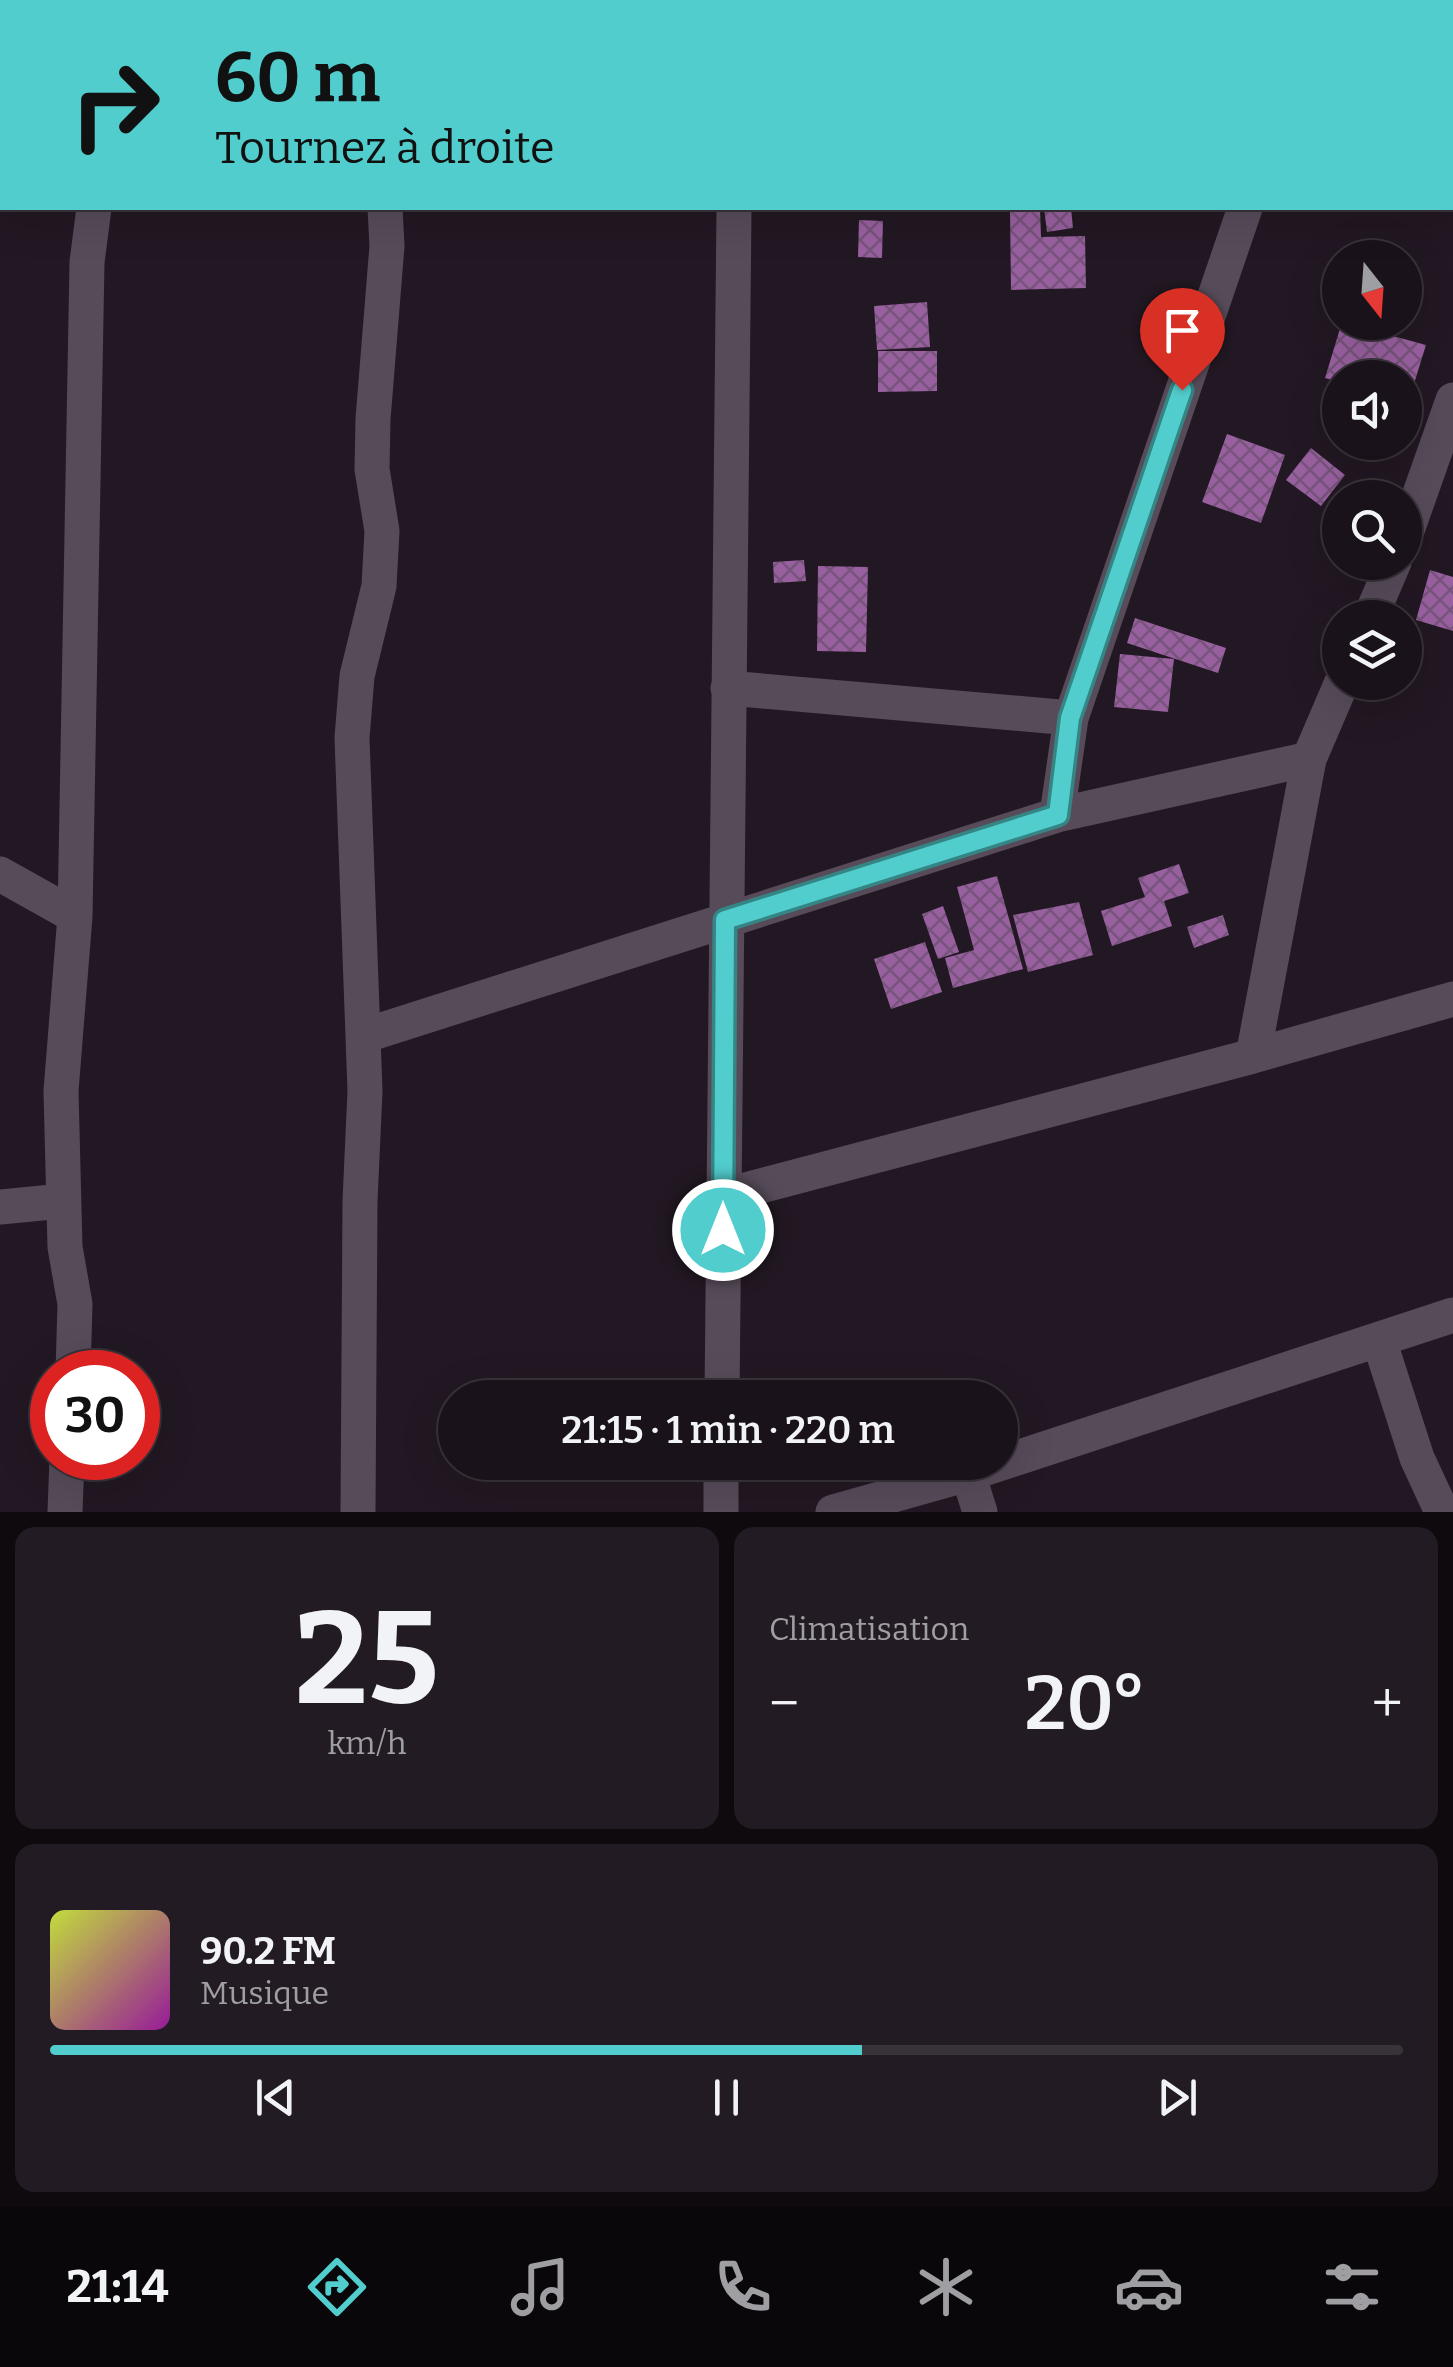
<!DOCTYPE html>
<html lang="fr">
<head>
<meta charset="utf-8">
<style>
	body { margin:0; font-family:Bitter,serif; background:#231b23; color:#f1f3f6; height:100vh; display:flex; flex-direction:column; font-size:38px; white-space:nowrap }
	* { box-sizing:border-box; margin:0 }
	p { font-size:32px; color:#9f9ea2 }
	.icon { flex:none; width:55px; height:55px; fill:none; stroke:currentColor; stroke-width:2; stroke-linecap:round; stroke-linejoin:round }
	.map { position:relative; height:1512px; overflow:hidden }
	.panel { display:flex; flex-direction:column; gap:15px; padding:15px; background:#0e0a0e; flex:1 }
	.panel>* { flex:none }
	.hud { position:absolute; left:0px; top:0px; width:1455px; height:210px; box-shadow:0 10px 40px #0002,0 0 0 2px #383239; background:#52cdcd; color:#111; overflow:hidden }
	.needle { width:65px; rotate:163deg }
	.tools { position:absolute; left:1322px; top:240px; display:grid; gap:20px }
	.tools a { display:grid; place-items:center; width:100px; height:100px; border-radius:50%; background:#1a121a; box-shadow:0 10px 40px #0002,0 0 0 2px #383239; font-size:50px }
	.speed { position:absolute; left:30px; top:1350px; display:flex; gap:20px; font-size:50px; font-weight:700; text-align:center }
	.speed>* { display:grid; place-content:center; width:130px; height:130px; border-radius:50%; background:#1a121a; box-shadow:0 10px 40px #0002,0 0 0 2px #383239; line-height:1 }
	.speed .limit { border:15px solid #d22; background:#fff; color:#111 }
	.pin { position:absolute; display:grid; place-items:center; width:85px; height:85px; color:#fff; margin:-102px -42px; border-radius:50% 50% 50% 0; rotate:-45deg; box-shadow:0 0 10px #0007 }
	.pin .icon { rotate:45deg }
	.me { position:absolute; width:110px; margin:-55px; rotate:0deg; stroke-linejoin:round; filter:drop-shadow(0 0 8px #0008) }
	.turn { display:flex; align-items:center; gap:35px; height:210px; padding:0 50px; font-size:45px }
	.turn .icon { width:130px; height:130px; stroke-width:2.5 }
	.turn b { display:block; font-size:70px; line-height:85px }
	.big { font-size:75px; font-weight:600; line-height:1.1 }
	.panel .card { flex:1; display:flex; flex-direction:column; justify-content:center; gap:15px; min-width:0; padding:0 35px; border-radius:20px; background:#231b23 }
	.panel .dial { align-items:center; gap:0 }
	.dial b { font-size:130px; line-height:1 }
	.song { display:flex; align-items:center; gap:30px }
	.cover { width:120px; height:120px; border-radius:15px; background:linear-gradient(135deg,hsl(70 70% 55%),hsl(300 70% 35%)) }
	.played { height:10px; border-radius:5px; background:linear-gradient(90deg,#52cdcd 60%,#383239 60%) }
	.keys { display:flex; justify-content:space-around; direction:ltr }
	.heat { display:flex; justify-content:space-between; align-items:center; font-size:55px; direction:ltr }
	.panel .tiles { flex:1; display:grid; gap:15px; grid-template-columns:1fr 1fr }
	.card:last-child { grid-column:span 2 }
	.trip { position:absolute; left:438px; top:1380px; width:580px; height:100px; border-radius:50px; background:#1a121a; box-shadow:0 10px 40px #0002,0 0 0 2px #383239; font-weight:600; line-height:100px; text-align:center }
	.tabs { display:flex; height:160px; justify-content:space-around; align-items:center; background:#0a070a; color:#9f9ea2 }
	.tabs .icon { width:70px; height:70px }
	.tabs .selected { color:#52cdcd }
	.tabs b { font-size:45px; color:#f1f3f6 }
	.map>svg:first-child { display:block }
</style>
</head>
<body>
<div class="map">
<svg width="1453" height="1512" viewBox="0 0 1453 1512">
	<defs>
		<pattern id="building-cross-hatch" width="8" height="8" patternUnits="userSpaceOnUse" patternTransform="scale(2.5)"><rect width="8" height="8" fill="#9960a0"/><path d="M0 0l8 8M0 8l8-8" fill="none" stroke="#77547b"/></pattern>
	</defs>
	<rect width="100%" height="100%" fill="#221823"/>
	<path fill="url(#building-cross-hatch)" d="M1010,208h30l1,29 44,-1 1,52 -75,2z
		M1044,208h27l2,20 -26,4z
		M859,220l24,1 -1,37 -24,-1z
		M927,302l3,45 -53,3 -3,-44z
		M1342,322l84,23 -18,58 -3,-25h-65v4l-15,-4z
		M878,351h59v40l-59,1z
		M1227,434l58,21 -24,68 -59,-21z
		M1311,448l34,27 -24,31 -35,-26z
		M804,560l2,21 -32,2 -1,-21z
		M818,566l50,1 -2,85 -49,-1z
		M1430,570l23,7v54l-37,-11z
		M1135,618l91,30 -8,25 -91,-30z
		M1120,654l54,5 -6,53 -54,-5z
		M1179,864l10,29 -25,8 8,25 -60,20 -11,-35 44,-14 -7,-19z
		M997,876l26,93 -70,19 -8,-30 29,-8 -17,-63z
		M1079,902l14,53 -65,17 -15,-57z
		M943,906l16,46 -21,7 -16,-45z
		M1223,915l6,20 -35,13 -7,-21z
		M925,942l17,50 -51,17 -17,-50z"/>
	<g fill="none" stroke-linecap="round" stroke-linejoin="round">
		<path stroke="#574b59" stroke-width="35" d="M180,2l1,-2
			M361,2l1,-2
			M692,2v-2
			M1452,170h1
			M1405,536l48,-136
			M1370,618l24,-56
			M728,688l343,30
			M1057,815l14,-97 174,-510
			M0,874l75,42
			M363,1036l694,-221 252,-56 33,-77
			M1253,1056l200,-57
			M723,1196l530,-140 56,-297
			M0,1207l62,-6
			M1379,1340l38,118 25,54
			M73,1372l2,-68 -10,-57 -4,-156 14,-175 12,-654 7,-54
			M722,1398l12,-1190
			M968,1474l12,38
			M65,1512l2,-54
			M358,1512l2,-311 5,-110 -13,-353 5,-62 22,-90 3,-55 -10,-62 1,-50 14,-173 -2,-38
			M721,1512v-50
			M833,1512l135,-38 485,-159"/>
	</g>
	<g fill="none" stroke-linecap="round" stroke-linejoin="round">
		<defs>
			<path id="route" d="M723,1230l2,-310 333,-105 12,-97 112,-328"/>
		</defs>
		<use href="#route" stroke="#358585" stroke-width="25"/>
		<use href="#route" stroke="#52cdcd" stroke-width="18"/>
	</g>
</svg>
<div class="tools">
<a><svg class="needle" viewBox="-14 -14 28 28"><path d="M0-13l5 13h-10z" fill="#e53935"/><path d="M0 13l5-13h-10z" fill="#9f9ea2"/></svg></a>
<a><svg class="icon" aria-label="sound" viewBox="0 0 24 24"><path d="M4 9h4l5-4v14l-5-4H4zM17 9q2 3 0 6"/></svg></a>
<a><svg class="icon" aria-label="search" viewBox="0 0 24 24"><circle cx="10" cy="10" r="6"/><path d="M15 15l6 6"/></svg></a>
<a><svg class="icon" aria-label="layers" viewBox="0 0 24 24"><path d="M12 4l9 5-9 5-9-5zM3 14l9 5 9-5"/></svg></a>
</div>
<div class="speed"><div class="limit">30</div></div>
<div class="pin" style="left:1182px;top:390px;background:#d93025"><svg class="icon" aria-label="arrive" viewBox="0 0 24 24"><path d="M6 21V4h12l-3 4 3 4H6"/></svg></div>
<svg class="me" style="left:723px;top:1230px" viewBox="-20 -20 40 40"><circle r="17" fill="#52cdcd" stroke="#fff" stroke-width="3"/><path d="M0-11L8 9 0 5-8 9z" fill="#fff"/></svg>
<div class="trip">21:15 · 1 min · 220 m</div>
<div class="hud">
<div class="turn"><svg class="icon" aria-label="right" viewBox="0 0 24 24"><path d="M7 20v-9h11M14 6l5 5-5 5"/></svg><div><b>60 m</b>Tournez à droite</div></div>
</div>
</div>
<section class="panel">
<div class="tiles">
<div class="card dial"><b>25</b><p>km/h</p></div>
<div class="card"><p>Climatisation</p>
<div class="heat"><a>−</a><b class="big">20°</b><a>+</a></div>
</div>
<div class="card">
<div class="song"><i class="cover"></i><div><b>90.2 FM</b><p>Musique</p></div></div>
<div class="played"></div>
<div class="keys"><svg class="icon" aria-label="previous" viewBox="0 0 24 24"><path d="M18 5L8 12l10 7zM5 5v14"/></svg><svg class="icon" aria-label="pause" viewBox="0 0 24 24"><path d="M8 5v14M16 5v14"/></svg><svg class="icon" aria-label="next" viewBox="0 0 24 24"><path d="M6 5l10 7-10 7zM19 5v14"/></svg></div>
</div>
</div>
</section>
<nav class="tabs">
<b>21:14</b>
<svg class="icon selected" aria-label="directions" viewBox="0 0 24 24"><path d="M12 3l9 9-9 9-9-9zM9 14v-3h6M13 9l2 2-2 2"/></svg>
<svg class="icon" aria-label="music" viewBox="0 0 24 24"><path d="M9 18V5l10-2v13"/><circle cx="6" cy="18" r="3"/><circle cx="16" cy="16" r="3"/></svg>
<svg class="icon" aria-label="phone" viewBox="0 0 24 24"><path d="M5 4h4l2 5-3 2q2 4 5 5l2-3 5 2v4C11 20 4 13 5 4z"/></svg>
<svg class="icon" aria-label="climate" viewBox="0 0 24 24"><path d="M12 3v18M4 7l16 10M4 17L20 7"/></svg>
<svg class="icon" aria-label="car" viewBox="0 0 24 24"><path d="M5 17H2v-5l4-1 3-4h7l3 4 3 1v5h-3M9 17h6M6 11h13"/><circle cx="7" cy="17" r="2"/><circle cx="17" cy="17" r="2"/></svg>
<svg class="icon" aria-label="filters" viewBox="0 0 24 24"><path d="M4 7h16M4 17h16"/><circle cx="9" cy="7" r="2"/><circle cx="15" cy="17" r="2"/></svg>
</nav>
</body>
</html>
